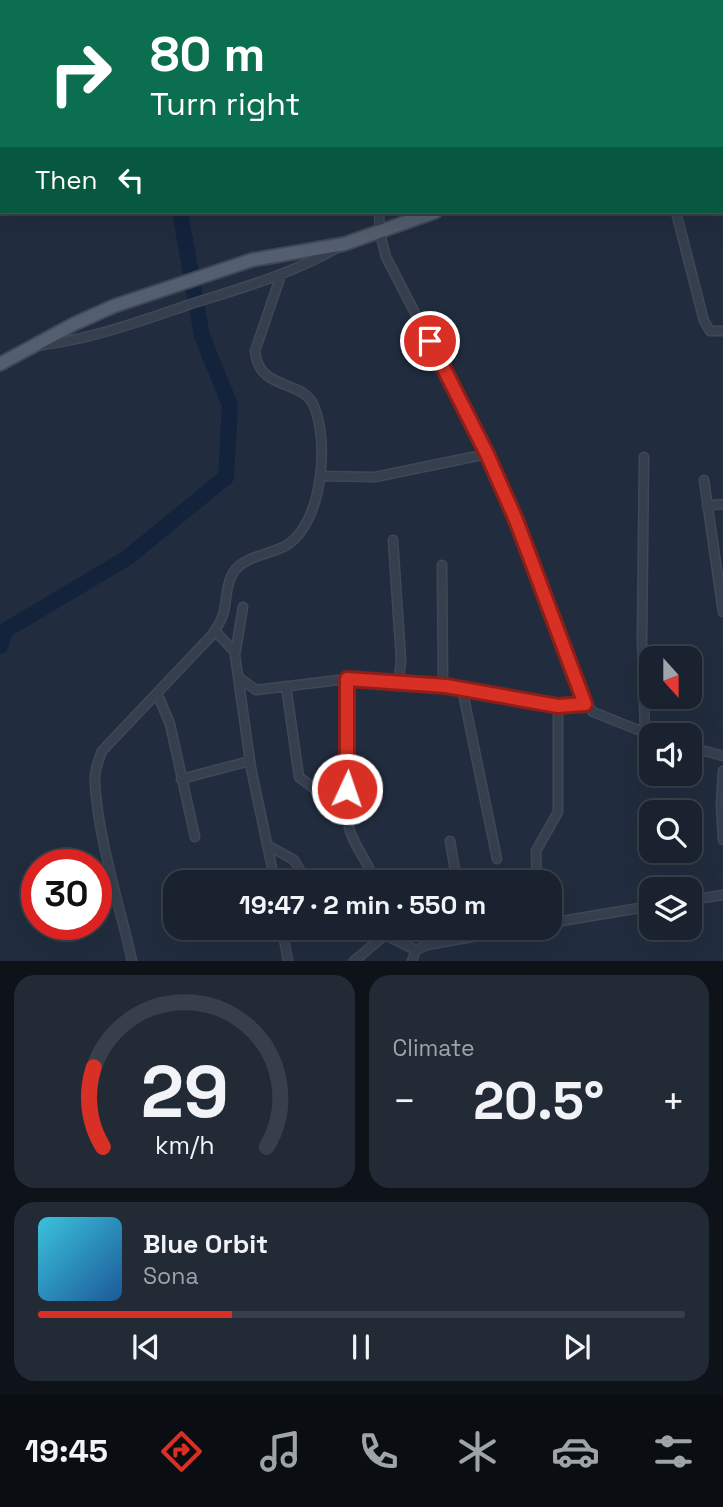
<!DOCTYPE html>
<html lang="en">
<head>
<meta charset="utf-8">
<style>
	body { margin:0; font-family:"Space Grotesk",sans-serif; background:#222a36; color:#f1f3f6; height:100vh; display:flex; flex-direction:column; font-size:26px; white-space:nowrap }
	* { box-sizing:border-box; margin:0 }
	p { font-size:23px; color:#9fa4aa }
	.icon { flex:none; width:38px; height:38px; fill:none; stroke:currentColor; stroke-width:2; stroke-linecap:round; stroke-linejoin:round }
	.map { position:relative; height:961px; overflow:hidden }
	.sheet { display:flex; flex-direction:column; gap:14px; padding:14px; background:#0e1319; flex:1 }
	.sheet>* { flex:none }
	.top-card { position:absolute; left:0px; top:0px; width:724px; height:214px; box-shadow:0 7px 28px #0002,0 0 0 2px #373f4a; background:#0b6e4f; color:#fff; overflow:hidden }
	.needle { width:46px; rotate:159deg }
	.fabs { position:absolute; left:639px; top:646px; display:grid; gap:14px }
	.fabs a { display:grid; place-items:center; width:63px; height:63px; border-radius:14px; background:#19222e; box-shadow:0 7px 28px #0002,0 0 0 2px #373f4a; font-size:35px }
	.speed { position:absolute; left:21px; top:849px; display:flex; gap:14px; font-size:35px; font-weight:700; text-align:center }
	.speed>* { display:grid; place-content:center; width:91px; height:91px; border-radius:50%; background:#19222e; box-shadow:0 7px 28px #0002,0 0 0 2px #373f4a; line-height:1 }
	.speed .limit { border:10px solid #d22; background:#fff; color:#111 }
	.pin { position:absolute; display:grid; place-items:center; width:60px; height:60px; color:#fff; margin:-30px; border:4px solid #fff; border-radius:50%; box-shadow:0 2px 7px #0007 }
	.me { position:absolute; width:77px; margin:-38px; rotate:3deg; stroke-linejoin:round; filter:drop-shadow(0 0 5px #0008) }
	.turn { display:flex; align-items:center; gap:24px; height:147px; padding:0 35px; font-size:32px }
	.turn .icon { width:91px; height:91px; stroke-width:2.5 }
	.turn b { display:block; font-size:49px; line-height:60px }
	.then { display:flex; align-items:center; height:66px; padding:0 35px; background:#0003; gap:14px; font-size:26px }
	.big { font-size:52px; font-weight:600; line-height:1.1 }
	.sheet .tile { flex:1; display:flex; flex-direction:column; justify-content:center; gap:10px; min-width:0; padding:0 24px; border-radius:21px; background:#222a36 }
	.sheet .dial { align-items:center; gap:0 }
	.dial svg { height:182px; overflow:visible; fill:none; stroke:#373f4a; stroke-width:7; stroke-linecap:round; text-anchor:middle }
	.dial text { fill:#f1f3f6; stroke:none }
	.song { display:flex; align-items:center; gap:21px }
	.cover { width:84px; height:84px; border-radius:10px; background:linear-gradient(135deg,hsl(190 70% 55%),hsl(210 70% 35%)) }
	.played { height:7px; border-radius:4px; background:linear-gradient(90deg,#d93025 30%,#373f4a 30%) }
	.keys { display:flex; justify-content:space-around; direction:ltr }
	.heat { display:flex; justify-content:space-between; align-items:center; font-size:38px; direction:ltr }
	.sheet .tiles { flex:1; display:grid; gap:14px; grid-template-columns:1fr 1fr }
	.tile:last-child { grid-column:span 2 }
	.trip { position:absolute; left:163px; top:870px; width:399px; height:70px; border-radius:21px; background:#19222e; box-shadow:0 7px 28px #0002,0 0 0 2px #373f4a; font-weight:600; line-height:70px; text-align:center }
	.dock { display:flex; height:112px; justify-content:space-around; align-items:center; background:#0a0e12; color:#9fa4aa }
	.dock .icon { width:49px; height:49px }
	.dock .selected { color:#d93025 }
	.dock b { font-size:32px; color:#f1f3f6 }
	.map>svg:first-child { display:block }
</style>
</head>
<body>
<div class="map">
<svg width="723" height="961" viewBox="0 0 723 961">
	<rect width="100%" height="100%" fill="#212d3e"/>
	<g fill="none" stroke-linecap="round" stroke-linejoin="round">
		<path stroke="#14233c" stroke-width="16" d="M130,0l1,2
			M0,646l6,-16 121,-72 99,-81 4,-72 -28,-69 -22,-124"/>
		<defs>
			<path id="minor" d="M247,0l1,2
				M481,0v2
				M629,0v2
				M379,212l1,21 6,24 69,133 61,130 65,177 12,15 58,23
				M676,212l28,109 6,10h13
				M42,345c50,-6 99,-24 146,-40 50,-16 101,-30 147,-56
				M644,457l-2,183 3,93
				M320,476l55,1 112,-23
				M704,480l19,132
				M707,506l16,-2
				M393,540l8,119 -2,22
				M442,565l1,120
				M243,607l-8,48 16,113 24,114
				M215,631l20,21
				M238,677l18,13 91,-11 99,7 112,20 27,-2
				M347,679l2,149c6,21 20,34 26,54
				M286,686l13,91 16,12h32
				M462,688l35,171
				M157,693l13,31 25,113
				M690,747l33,9
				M723,771l-2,34 2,35
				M181,779l69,-18
				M450,841l7,41
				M269,846l25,14 13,22
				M537,882l-1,-31 22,-39v-106
				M690,900l33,-5
				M550,923l101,-17
				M282,928l6,33
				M362,928l23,7 31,15
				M132,961c-12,-55 -34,-122 -37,-178 -1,-11 3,-21 7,-32l110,-116c5,-8 10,-14 12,-24 3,-13 2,-29 11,-41 11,-14 37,-16 52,-25 36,-23 42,-103 27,-139 -12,-28 -55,-14 -59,-55l26,-76
				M354,961l31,-26 -1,-7
				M412,961l4,-11 11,-5 96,-17"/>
			<path id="primary" d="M0,364l74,-40 40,-18 138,-46 92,-16 91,-32"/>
		</defs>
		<use href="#minor" stroke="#3f4857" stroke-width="11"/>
		<use href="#primary" stroke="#3f4857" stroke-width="16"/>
		<use href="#minor" stroke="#353f4e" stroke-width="8"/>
		<use href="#primary" stroke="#535e6e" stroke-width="12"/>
	</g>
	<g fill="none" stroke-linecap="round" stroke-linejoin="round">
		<defs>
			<path id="route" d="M347,789v-110l99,7 112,20 27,-2 -69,-184 -29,-66 -57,-113"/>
		</defs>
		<use href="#route" stroke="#8d1f18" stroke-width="18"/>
		<use href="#route" stroke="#d93025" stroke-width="12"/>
	</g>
</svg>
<div class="fabs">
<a><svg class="needle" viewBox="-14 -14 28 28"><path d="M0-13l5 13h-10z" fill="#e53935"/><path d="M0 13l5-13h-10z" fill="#9fa4aa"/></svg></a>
<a><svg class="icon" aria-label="sound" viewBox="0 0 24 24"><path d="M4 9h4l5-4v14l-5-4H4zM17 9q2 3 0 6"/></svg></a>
<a><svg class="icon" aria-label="search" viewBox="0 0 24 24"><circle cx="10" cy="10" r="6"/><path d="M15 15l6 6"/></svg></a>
<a><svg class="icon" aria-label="layers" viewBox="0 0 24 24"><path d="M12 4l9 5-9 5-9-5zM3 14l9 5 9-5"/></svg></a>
</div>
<div class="speed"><div class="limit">30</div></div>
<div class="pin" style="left:430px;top:341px;background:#d93025"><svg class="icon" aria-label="arrive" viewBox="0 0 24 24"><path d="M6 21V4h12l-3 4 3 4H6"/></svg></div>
<svg class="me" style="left:347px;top:789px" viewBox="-20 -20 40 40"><circle r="17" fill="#d93025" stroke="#fff" stroke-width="3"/><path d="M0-11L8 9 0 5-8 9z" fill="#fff"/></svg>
<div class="trip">19:47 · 2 min · 550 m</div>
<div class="top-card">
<div class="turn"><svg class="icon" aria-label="right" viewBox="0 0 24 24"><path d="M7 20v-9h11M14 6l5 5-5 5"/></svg><div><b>80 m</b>Turn right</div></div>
<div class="then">Then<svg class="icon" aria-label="left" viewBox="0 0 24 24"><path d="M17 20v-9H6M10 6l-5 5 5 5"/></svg></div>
</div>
</div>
<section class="sheet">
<div class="tiles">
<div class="tile dial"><svg viewBox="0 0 100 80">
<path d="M14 69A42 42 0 1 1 86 69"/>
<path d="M14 69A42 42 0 0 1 10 34" stroke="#d93025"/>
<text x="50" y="56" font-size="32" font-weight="700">29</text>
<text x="50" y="72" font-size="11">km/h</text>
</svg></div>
<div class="tile"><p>Climate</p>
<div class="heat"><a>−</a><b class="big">20.5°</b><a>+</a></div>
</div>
<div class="tile">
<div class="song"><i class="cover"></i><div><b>Blue Orbit</b><p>Sona</p></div></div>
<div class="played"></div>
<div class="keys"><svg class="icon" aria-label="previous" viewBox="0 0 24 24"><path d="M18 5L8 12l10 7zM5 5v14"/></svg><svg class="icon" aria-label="pause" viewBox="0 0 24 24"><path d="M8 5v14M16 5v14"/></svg><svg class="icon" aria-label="next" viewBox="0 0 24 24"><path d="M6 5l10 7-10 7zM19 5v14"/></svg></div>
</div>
</div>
</section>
<nav class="dock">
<b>19:45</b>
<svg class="icon selected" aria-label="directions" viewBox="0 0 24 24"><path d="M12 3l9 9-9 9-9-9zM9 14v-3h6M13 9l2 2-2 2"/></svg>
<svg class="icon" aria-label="music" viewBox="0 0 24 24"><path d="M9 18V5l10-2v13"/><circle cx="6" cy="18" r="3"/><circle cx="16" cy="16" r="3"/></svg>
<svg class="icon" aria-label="phone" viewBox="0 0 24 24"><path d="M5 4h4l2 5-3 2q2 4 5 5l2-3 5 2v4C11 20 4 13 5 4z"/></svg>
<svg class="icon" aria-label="climate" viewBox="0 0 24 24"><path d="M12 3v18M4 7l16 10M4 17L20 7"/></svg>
<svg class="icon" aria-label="car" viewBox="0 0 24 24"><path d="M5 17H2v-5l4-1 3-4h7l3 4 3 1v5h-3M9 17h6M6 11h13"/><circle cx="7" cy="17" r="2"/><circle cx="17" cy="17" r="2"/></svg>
<svg class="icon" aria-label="filters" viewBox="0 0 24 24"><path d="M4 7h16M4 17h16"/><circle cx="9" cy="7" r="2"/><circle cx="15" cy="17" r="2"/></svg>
</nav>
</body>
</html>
